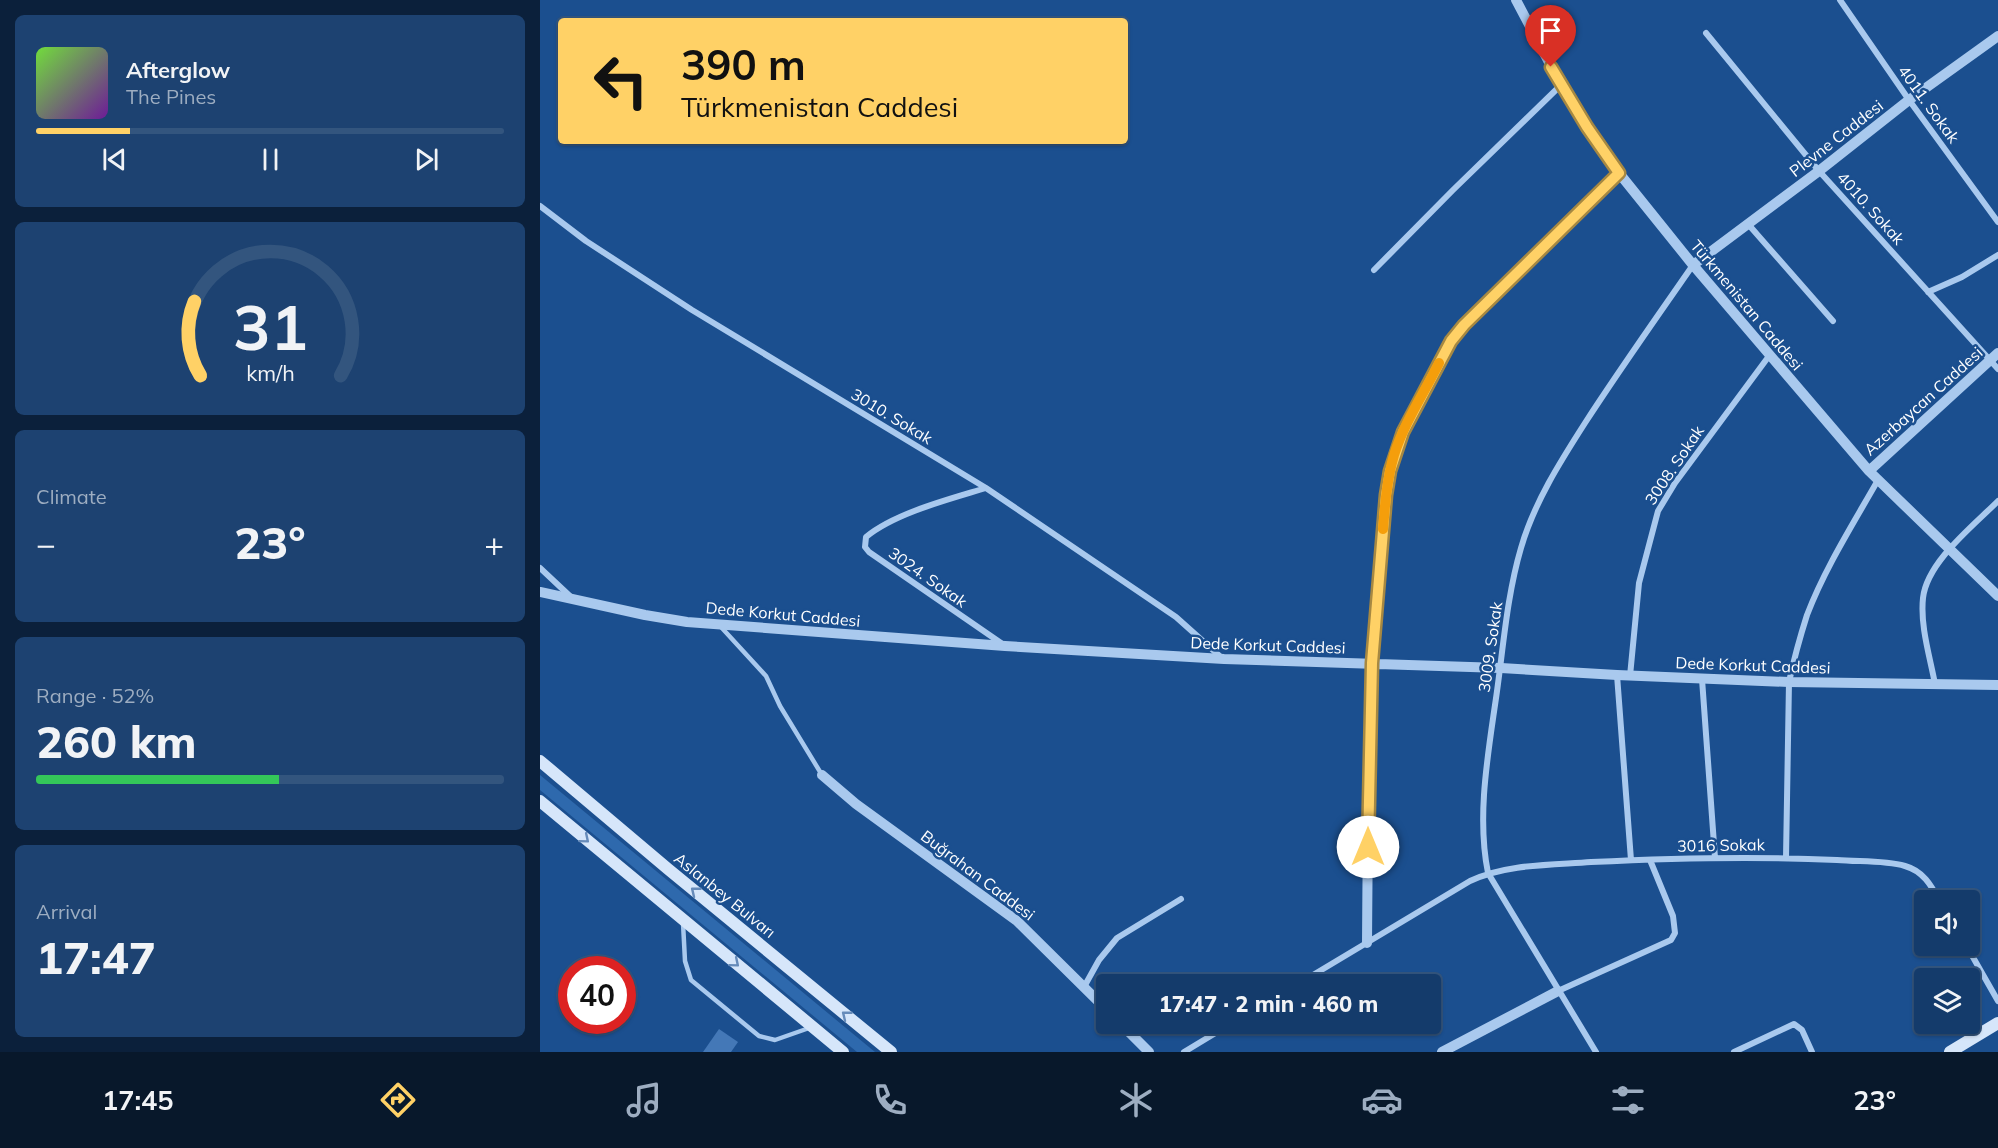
<!DOCTYPE html>
<html lang="en">
<head>
<meta charset="utf-8">
<style>
	body { margin:0; font-family:Mulish,sans-serif; background:#1d4271; color:#f1f3f6; height:100vh; display:flex; flex-direction:column; font-size:22px; white-space:nowrap }
	* { box-sizing:border-box; margin:0 }
	p { font-size:20px; color:#9dadc1 }
	.icon { flex:none; width:33px; height:33px; fill:none; stroke:currentColor; stroke-width:2; stroke-linecap:round; stroke-linejoin:round }
	.map { position:relative; flex:1; overflow:hidden }
	.sheet { display:flex; flex-direction:column; gap:15px; padding:15px; background:#0b203b; width:540px }
	.sheet>* { flex:none }
	.hud { position:absolute; left:18px; top:18px; width:570px; height:126px; border-radius:6px; box-shadow:0 2px 4px #0004,0 0 0 2px #33557e; background:#ffd166; color:#111; overflow:hidden }
	.fabs { position:absolute; left:1374px; top:890px; display:grid; gap:12px }
	.fabs a { display:grid; place-items:center; width:66px; height:66px; border-radius:6px; background:#143b6b; box-shadow:0 2px 4px #0004,0 0 0 2px #33557e; font-size:30px }
	.speed { position:absolute; left:18px; top:956px; display:flex; gap:12px; font-size:30px; font-weight:700; text-align:center }
	.speed>* { display:grid; place-content:center; width:78px; height:78px; border-radius:50%; background:#143b6b; box-shadow:0 2px 4px #0004,0 0 0 2px #33557e; line-height:1 }
	.speed .limit { border:9px solid #d22; background:#fff; color:#111 }
	.pin { position:absolute; display:grid; place-items:center; width:51px; height:51px; color:#fff; margin:-62px -26px; border-radius:50% 50% 50% 0; rotate:-45deg; box-shadow:0 0 6px #0007 }
	.pin .icon { rotate:45deg }
	.me { position:absolute; width:66px; margin:-33px; rotate:0deg; stroke-linejoin:round; filter:drop-shadow(0 0 4px #0008) }
	.turn { display:flex; align-items:center; gap:21px; height:126px; padding:0 24px; font-size:27px }
	.turn .icon { width:78px; height:78px; stroke-width:2.5 }
	.turn b { display:block; font-size:42px; line-height:51px }
	.big { font-size:45px; font-weight:800; line-height:1.1 }
	.sheet .widget { flex:1; display:flex; flex-direction:column; justify-content:center; gap:9px; min-width:0; padding:0 21px; border-radius:9px; background:#1d4271 }
	.sheet .dial { align-items:center; gap:0 }
	.dial svg { height:156px; overflow:visible; fill:none; stroke:#33557e; stroke-width:7; stroke-linecap:round; text-anchor:middle }
	.dial text { fill:#f1f3f6; stroke:none }
	.song { display:flex; align-items:center; gap:18px }
	.cover { width:72px; height:72px; border-radius:9px; background:linear-gradient(135deg,hsl(100 70% 55%),hsl(280 70% 35%)) }
	.played { height:6px; border-radius:3px; background:linear-gradient(90deg,#ffd166 20%,#33557e 20%) }
	.keys { display:flex; justify-content:space-around; direction:ltr }
	.heat { display:flex; justify-content:space-between; align-items:center; font-size:33px; direction:ltr }
	.charge { height:9px; border-radius:4px; background:linear-gradient(90deg,#34c759 52%,#33557e 0) }
	.trip { position:absolute; left:556px; top:974px; width:345px; height:60px; border-radius:6px; background:#143b6b; box-shadow:0 2px 4px #0004,0 0 0 2px #33557e; font-weight:800; line-height:60px; text-align:center }
	.tabs { display:flex; height:96px; justify-content:space-around; align-items:center; background:#08182b; color:#9dadc1 }
	.tabs .icon { width:42px; height:42px }
	.tabs .on { color:#ffd166 }
	.tabs b { font-size:27px; color:#f1f3f6 }
	main { display:flex; flex:1; min-height:0 }
	.map>svg:first-child { display:block }
</style>
</head>
<body>
<main>
<section class="sheet">
<div class="widget">
<div class="song"><i class="cover"></i><div><b>Afterglow</b><p>The Pines</p></div></div>
<div class="played"></div>
<div class="keys"><svg class="icon" aria-label="previous" viewBox="0 0 24 24"><path d="M18 5L8 12l10 7zM5 5v14"/></svg><svg class="icon" aria-label="pause" viewBox="0 0 24 24"><path d="M8 5v14M16 5v14"/></svg><svg class="icon" aria-label="next" viewBox="0 0 24 24"><path d="M6 5l10 7-10 7zM19 5v14"/></svg></div>
</div>
<div class="widget dial"><svg viewBox="0 0 100 80">
<path d="M14 69A42 42 0 1 1 86 69"/>
<path d="M14 69A42 42 0 0 1 11 31" stroke="#ffd166"/>
<text x="50" y="56" font-size="32" font-weight="700">31</text>
<text x="50" y="72" font-size="11">km/h</text>
</svg></div>
<div class="widget"><p>Climate</p>
<div class="heat"><a>−</a><b class="big">23°</b><a>+</a></div>
</div>
<div class="widget"><p>Range · 52%</p><b class="big">260 km</b><div class="charge"></div></div>
<div class="widget"><p>Arrival</p><b class="big">17:47</b></div>
</section>
<div class="map">
<svg width="1458" height="1052" viewBox="0 0 1458 1052">
	<rect width="100%" height="100%" fill="#1b4f8f"/>
	<path fill="#2e69ad" d="M0,775l335,277h-18l-317,-262z"/>
	<path fill="#4478b7" d="M179,1029l19,13 -7,10h-28z"/>
	<g fill="none" stroke-linecap="round" stroke-linejoin="round">
		<path stroke="#a9c9ee" stroke-width="4.5" d="M181,627l45,49 14,30 42,69
			M143,923l2,38 6,19 68,56 16,4 37,-13"/>
		<path stroke="#a9c9ee" stroke-width="6" d="M1300,0l69,100 89,122
			M1166,33l113,138 179,198
			M0,206l46,35 106,69 294,178 190,129 47,42
			M1208,224l85,97
			M834,270l79,-80 108,-105
			M1388,292l34,-15 36,-22
			M446,488c-36,11 -91,25 -120,49l-1,10 4,5 132,91
			M0,568l32,30
			M1077,675l14,185
			M1090,676l9,-93 19,-72 17,-28 94,-127
			M1162,679l13,179
			M1395,684c-5,-27 -15,-58 -12,-86 4,-36 50,-72 75,-97
			M1246,858l3,-176c5,-23 11,-45 18,-67 18,-47 46,-91 71,-135
			M1426,945l32,56
			M758,984l172,-103c36,-17 81,-16 121,-19 82,-4 164,-6 246,-2 22,2 47,0 68,6 18,5 26,19 34,34
			M544,987l15,-27 18,-22 64,-39
			M1018,991l113,-51 4,-7 -2,-17 -23,-56
			M644,1052l48,-29
			M1056,1052l-108,-179c-11,-54 -1,-113 7,-168 8,-52 11,-106 26,-157 13,-45 39,-86 64,-125 35,-54 72,-106 108,-158
			M1194,1052l60,-28 8,6 10,22"/>
		<path stroke="#a9c9ee" stroke-width="10" d="M976,0l45,85 26,42 32,46 74,92 176,206 129,125
			M1153,265l126,-94 90,-71 89,-64
			M1329,471l129,-118
			M0,592l105,23 42,7 318,24 219,13 277,9 116,7 172,7 209,3
			M282,775l34,29 161,117 90,89
			M827,943c1,-122 1,-242 12,-364 3,-41 2,-86 15,-126 7,-20 18,-39 28,-57 13,-25 25,-49 41,-71l156,-152
			M580,1023l29,29
			M902,1052l116,-61"/>
		<path stroke="#d6e6fa" stroke-width="12" d="M0,761l128,108 223,183
			M0,801l303,251
			M1410,1052l48,-29"/>
	</g>
	<defs><path id="oneway-chevron" d="M-2-3.5L2.5 0L-2 3.5" fill="none" stroke-width="1.6" stroke-linecap="round" stroke-linejoin="round" transform="scale(1.5)"/></defs>
	<g stroke="#668bba">
		<use href="#oneway-chevron" transform="translate(45 839) rotate(40)"/>
		<use href="#oneway-chevron" transform="translate(155 891) rotate(-141)"/>
		<use href="#oneway-chevron" transform="translate(195 963) rotate(40)"/>
		<use href="#oneway-chevron" transform="translate(306 1015) rotate(-141)"/>
	</g>
	<g fill="none" stroke-linecap="round" stroke-linejoin="round">
		<defs>
			<path id="route" d="M828,847l4,-184 14,-168 4,-24 13,-39 48,-91 13,-16 155,-152 -32,-46 -36,-60"/>
		</defs>
		<use href="#route" stroke="#a68842" stroke-width="15"/>
		<use href="#route" stroke="#ffd166" stroke-width="10"/>
		<path stroke="#f59e0b" stroke-width="10" d="M843,529c2,-25 4,-50 11,-74 10,-32 30,-62 45,-92"/>
	</g>
	<g text-anchor="middle" dominant-baseline="central" stroke-width="5" stroke-linejoin="round" paint-order="stroke">
		<g font-size="16" fill="#fff" stroke="#1b4f8f">
			<text transform="translate(1389 104) rotate(54)">4011. Sokak</text>
			<text transform="translate(1296 138) rotate(-38)">Plevne Caddesi</text>
			<text transform="translate(1331 208) rotate(48)">4010. Sokak</text>
			<text transform="translate(1207 305) rotate(50)">Türkmenistan Caddesi</text>
			<text transform="translate(1383 401) rotate(-42)">Azerbaycan Caddesi</text>
			<text transform="translate(352 416) rotate(31)">3010. Sokak</text>
			<text transform="translate(1134 465) rotate(-56)">3008. Sokak</text>
			<text transform="translate(388 577) rotate(35)">3024. Sokak</text>
			<text transform="translate(243 614) rotate(5)">Dede Korkut Caddesi</text>
			<text transform="translate(728 645) rotate(2)">Dede Korkut Caddesi</text>
			<text transform="translate(950 647) rotate(-82)">3009. Sokak</text>
			<text transform="translate(1213 665) rotate(2)">Dede Korkut Caddesi</text>
			<text transform="translate(1181 845) rotate(-1)">3016 Sokak</text>
			<text transform="translate(438 875) rotate(37)">Buğrahan Caddesi</text>
			<text transform="translate(185 895) rotate(39)">Aslanbey Bulvarı</text>
		</g>
	</g>
</svg>
<div class="fabs">
<a><svg class="icon" aria-label="sound" viewBox="0 0 24 24"><path d="M4 9h4l5-4v14l-5-4H4zM17 9q2 3 0 6"/></svg></a>
<a><svg class="icon" aria-label="layers" viewBox="0 0 24 24"><path d="M12 4l9 5-9 5-9-5zM3 14l9 5 9-5"/></svg></a>
</div>
<div class="speed"><div class="limit">40</div></div>
<div class="pin" style="left:1011px;top:67px;background:#d93025"><svg class="icon" aria-label="arrive" viewBox="0 0 24 24"><path d="M6 21V4h12l-3 4 3 4H6"/></svg></div>
<svg class="me" style="left:828px;top:847px" viewBox="-20 -20 40 40"><circle r="19" fill="#fff"/><path d="M0-13L10 11 0 6-10 11z" fill="#ffd166"/></svg>
<div class="trip">17:47 · 2 min · 460 m</div>
<div class="hud">
<div class="turn"><svg class="icon" aria-label="left" viewBox="0 0 24 24"><path d="M17 20v-9H6M10 6l-5 5 5 5"/></svg><div><b>390 m</b>Türkmenistan Caddesi</div></div>
</div>
</div>
</main>
<nav class="tabs">
<b>17:45</b>
<svg class="icon on" aria-label="directions" viewBox="0 0 24 24"><path d="M12 3l9 9-9 9-9-9zM9 14v-3h6M13 9l2 2-2 2"/></svg>
<svg class="icon" aria-label="music" viewBox="0 0 24 24"><path d="M9 18V5l10-2v13"/><circle cx="6" cy="18" r="3"/><circle cx="16" cy="16" r="3"/></svg>
<svg class="icon" aria-label="phone" viewBox="0 0 24 24"><path d="M5 4h4l2 5-3 2q2 4 5 5l2-3 5 2v4C11 20 4 13 5 4z"/></svg>
<svg class="icon" aria-label="climate" viewBox="0 0 24 24"><path d="M12 3v18M4 7l16 10M4 17L20 7"/></svg>
<svg class="icon" aria-label="car" viewBox="0 0 24 24"><path d="M5 17H2v-5l4-1 3-4h7l3 4 3 1v5h-3M9 17h6M6 11h13"/><circle cx="7" cy="17" r="2"/><circle cx="17" cy="17" r="2"/></svg>
<svg class="icon" aria-label="filters" viewBox="0 0 24 24"><path d="M4 7h16M4 17h16"/><circle cx="9" cy="7" r="2"/><circle cx="15" cy="17" r="2"/></svg>
<b>23°</b>
</nav>
</body>
</html>
